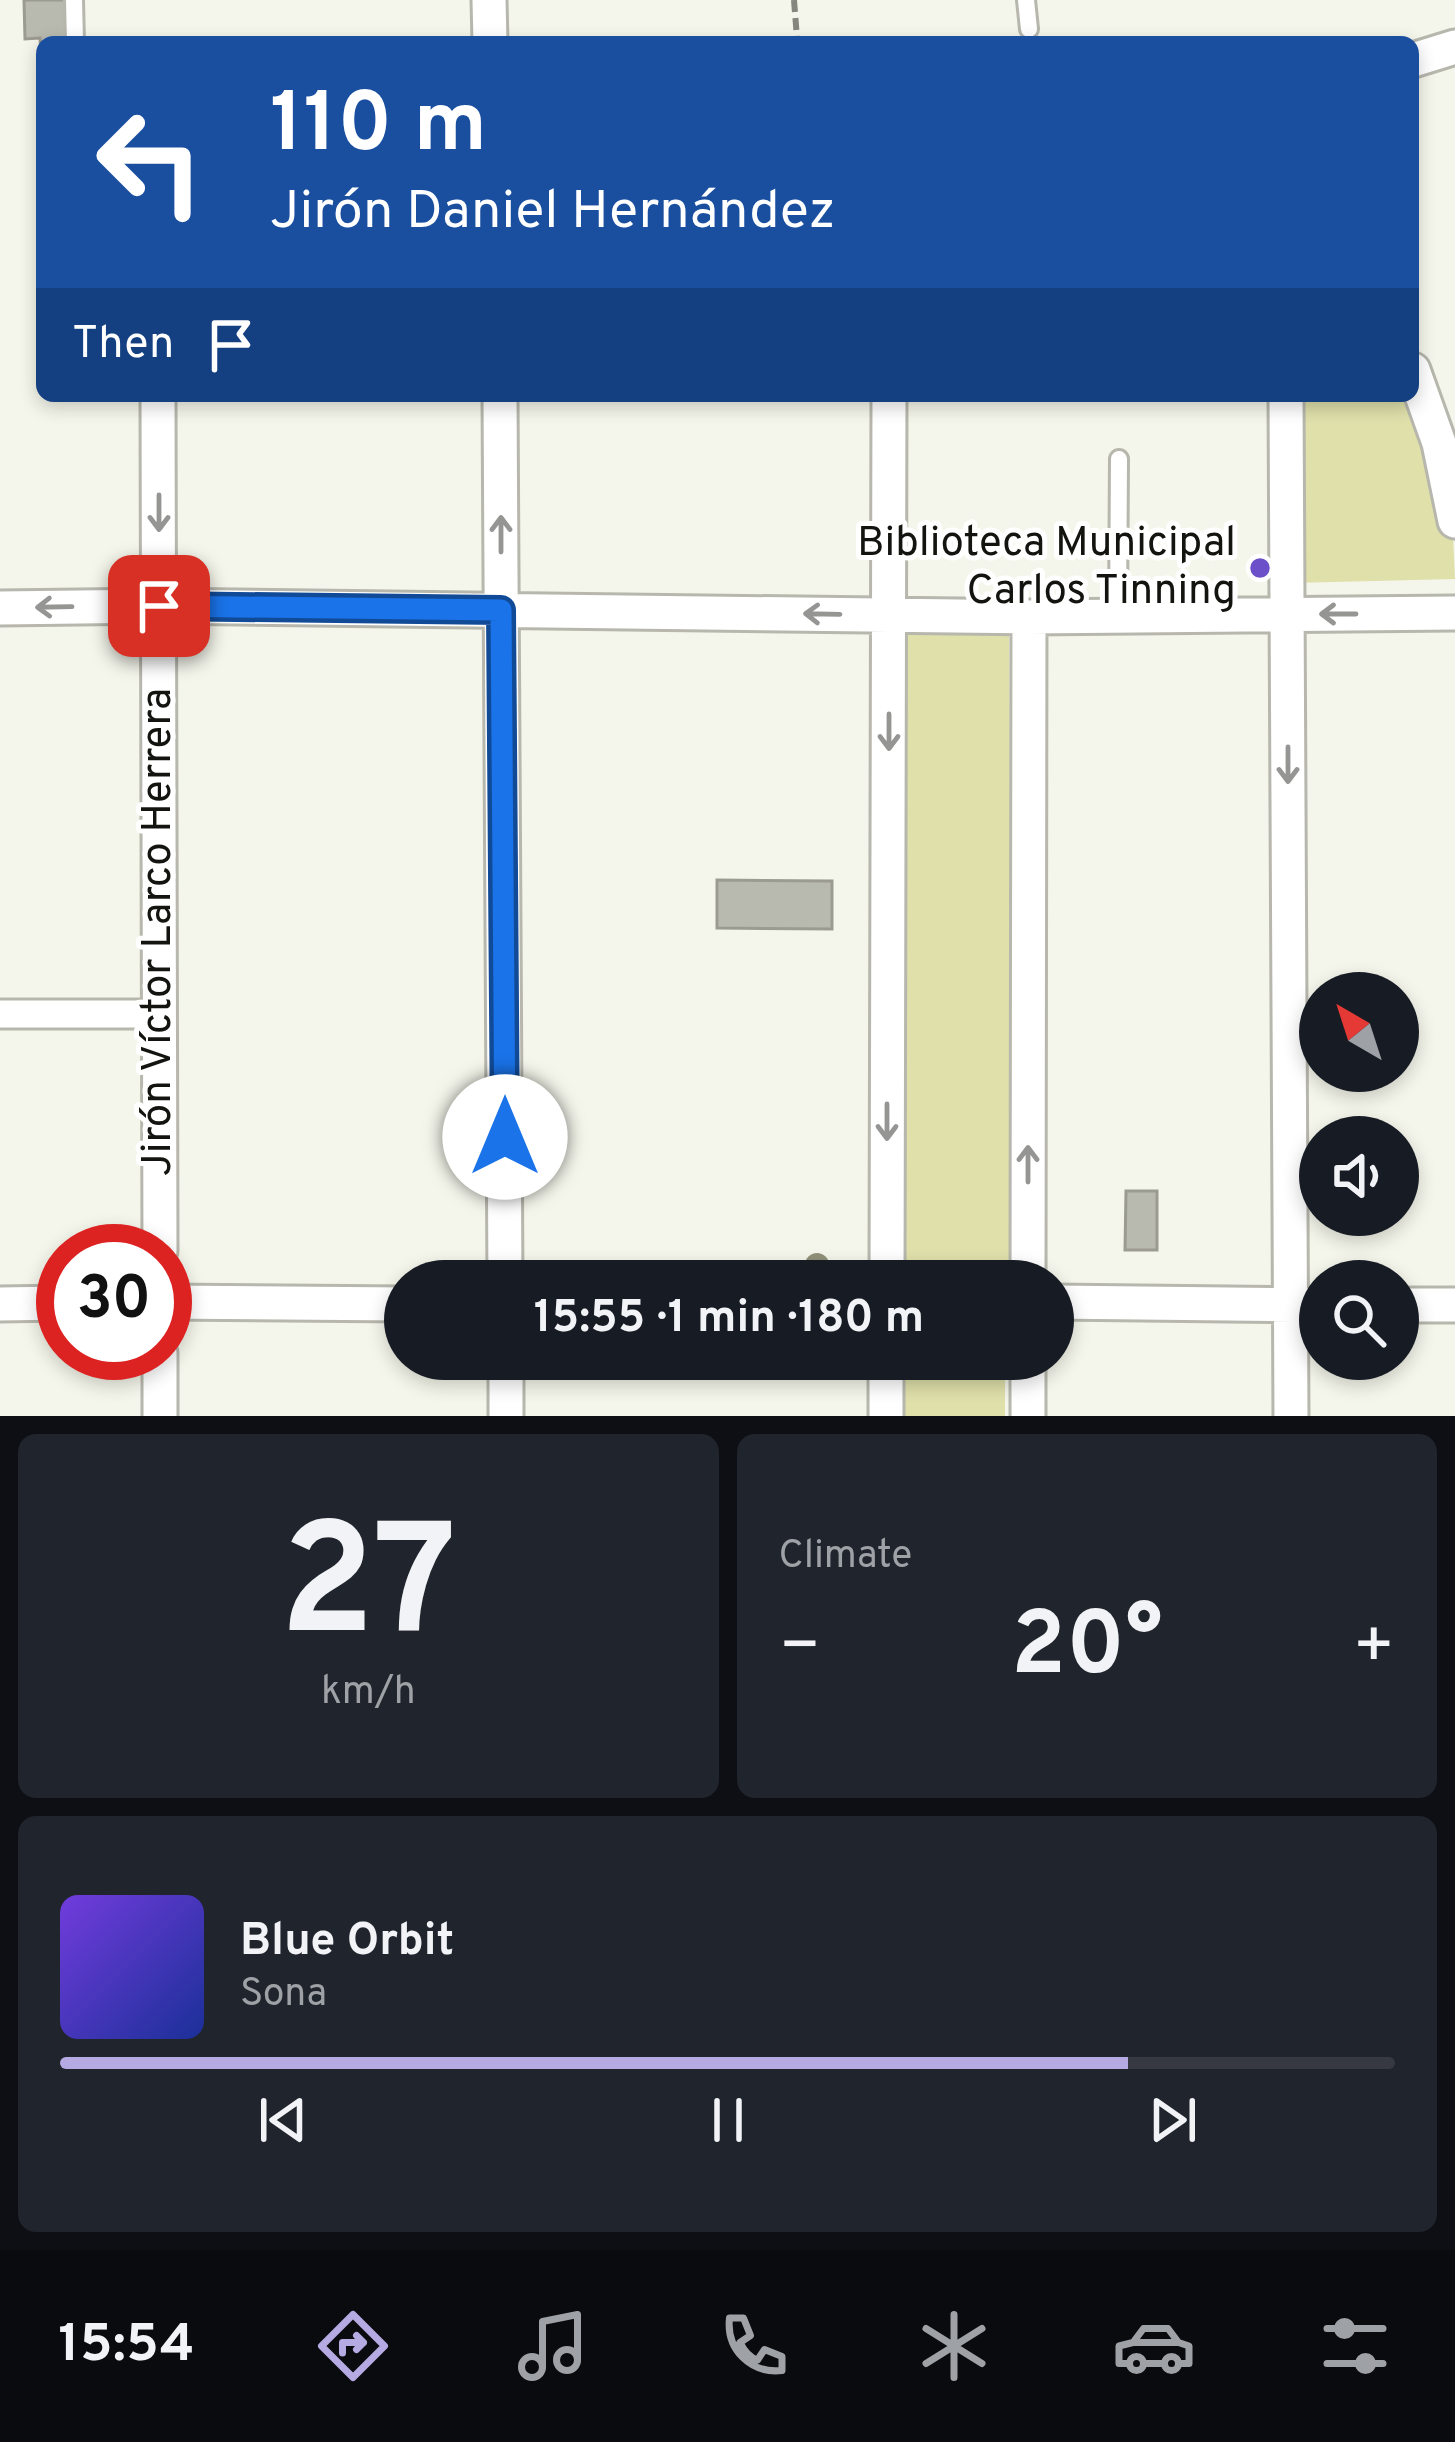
<!DOCTYPE html>
<html lang="en">
<head>
<meta charset="utf-8">
<style>
	body { margin:0; font-family:Overpass,sans-serif; background:#20242c; color:#f1f3f6; height:100vh; display:flex; flex-direction:column; font-size:45px; white-space:nowrap }
	* { box-sizing:border-box; margin:0 }
	p { font-size:39px; color:#9ea1a6 }
	.icon { flex:none; width:66px; height:66px; fill:none; stroke:currentColor; stroke-width:2; stroke-linecap:round; stroke-linejoin:round }
	.map { position:relative; height:1416px; overflow:hidden }
	.panel { display:flex; flex-direction:column; gap:18px; padding:18px; background:#0d0f14; flex:1 }
	.panel>* { flex:none }
	.banner { position:absolute; left:36px; top:36px; width:1383px; height:366px; border-radius:18px; box-shadow:0 6px 18px #0003; background:#1a4fa0; color:#fff; overflow:hidden }
	.needle { width:78px; rotate:321deg }
	.tools { position:absolute; left:1299px; top:972px; display:grid; gap:24px }
	.tools a { display:grid; place-items:center; width:120px; height:120px; border-radius:50%; background:#171b24; box-shadow:0 6px 18px #0003; font-size:60px }
	.speed { position:absolute; left:36px; top:1224px; display:flex; gap:24px; font-size:60px; font-weight:700; text-align:center }
	.speed>* { display:grid; place-content:center; width:156px; height:156px; border-radius:50%; background:#171b24; box-shadow:0 6px 18px #0003; line-height:1 }
	.speed .limit { border:18px solid #d22; background:#fff; color:#111 }
	.pin { position:absolute; display:grid; place-items:center; width:102px; height:102px; color:#fff; margin:-51px; border-radius:24px; box-shadow:0 6px 18px #0006 }
	.me { position:absolute; width:132px; margin:-66px; rotate:0deg; stroke-linejoin:round; filter:drop-shadow(0 0 9px #0008) }
	.turn { display:flex; align-items:center; gap:42px; height:252px; padding:0 36px; font-size:54px }
	.turn .icon { width:156px; height:156px; stroke-width:2.5 }
	.turn b { display:block; font-size:84px; line-height:102px }
	.then { display:flex; align-items:center; height:114px; padding:0 36px; background:#0003; gap:24px; font-size:45px }
	.big { font-size:90px; font-weight:700; line-height:1.1 }
	.panel .tile { flex:1; display:flex; flex-direction:column; justify-content:center; gap:18px; min-width:0; padding:0 42px; border-radius:18px; background:#20242c }
	.panel .dial { align-items:center; gap:0 }
	.dial b { font-size:156px; line-height:1 }
	.song { display:flex; align-items:center; gap:36px }
	.cover { width:144px; height:144px; border-radius:18px; background:linear-gradient(135deg,hsl(260 70% 55%),hsl(230 70% 35%)) }
	.played { height:12px; border-radius:6px; background:linear-gradient(90deg,#b5aae2 80%,#363941 80%) }
	.keys { display:flex; justify-content:space-around; direction:ltr }
	.heat { display:flex; justify-content:space-between; align-items:center; font-size:66px; direction:ltr }
	.panel .tiles { flex:1; display:grid; gap:18px; grid-template-columns:1fr 1fr }
	.tile:last-child { grid-column:span 2 }
	.trip { position:absolute; left:384px; top:1260px; width:690px; height:120px; border-radius:60px; background:#171b24; box-shadow:0 6px 18px #0003; font-weight:700; line-height:120px; text-align:center }
	.menu { display:flex; height:192px; justify-content:space-around; align-items:center; background:#090b0e; color:#9ea1a6 }
	.menu .icon { width:84px; height:84px }
	.menu .active { color:#b5aae2 }
	.menu b { font-size:54px; color:#f1f3f6 }
	.map>svg:first-child { display:block }
</style>
</head>
<body>
<div class="map">
<svg width="1455" height="1416" viewBox="0 0 1455 1416">
	<rect width="100%" height="100%" fill="#f5f6eb"/>
	<path fill="#dfe0aa" d="M1287,396h126l39,117 3,66 -163,4z
		M901,632l108,2 3,630h-110z
		M902,1359h103v57h-103z"/>
	<path fill="#b8b9af" stroke="#9b9b91" stroke-width="3" d="M24,0h46l2,42h-30v34l-2,-38 -15,1z
		M717,880l115,1v48l-115,-1z
		M1126,1191h31v59h-32z"/>
	<g fill="none" stroke-linecap="round" stroke-linejoin="round">
		<defs>
			<path id="service" d="M74,0l1,42
				M1026,0l3,29
				M1118,616l1,-157"/>
			<path id="pedestrian" d="M0,1014h158"/>
			<path id="minor" d="M489,0l1,42
				M1413,60l42,-13
				M1413,370l26,73 16,78
				M158,396l2,855
				M500,396l5,885
				M1286,396l5,1020
				M0,608l159,-2 870,11 426,-4
				M887,1281l2,-885
				M1028,1281l1,-664
				M165,1302l240,2
				M1053,1302l267,3
				M0,1304l63,-1
				M1398,1305h57
				M160,1353v63
				M506,1359v57
				M886,1416v-57
				M1028,1416v-57"/>
		</defs>
		<use href="#service" stroke="#b7b7ad" stroke-width="22"/>
		<use href="#pedestrian" stroke="#b7b7ad" stroke-width="33"/>
		<use href="#minor" stroke="#b7b7ad" stroke-width="39"/>
		<path stroke="#85867e" stroke-width="6" stroke-dasharray="12 6" stroke-linecap="butt" d="M794,0l3,38"/>
		<use href="#service" stroke="#fff" stroke-width="16"/>
		<use href="#pedestrian" stroke="#fff" stroke-width="27"/>
		<use href="#minor" stroke="#fff" stroke-width="33"/>
	</g>
	<circle fill="#909178" cx="817" cy="1265" r="12"/>
	<defs><path id="oneway-shaft" d="M-6 0H5M1.5-3L5.5 0L1.5 3" fill="none" stroke-width="1.6" stroke-linecap="round" stroke-linejoin="round" transform="scale(3)"/></defs>
	<g stroke="#959593">
		<use href="#oneway-shaft" transform="translate(159 513) rotate(90)"/>
		<use href="#oneway-shaft" transform="translate(501 534) rotate(-90)"/>
		<use href="#oneway-shaft" transform="translate(54 607) rotate(179)"/>
		<use href="#oneway-shaft" transform="translate(822 614) rotate(-179)"/>
		<use href="#oneway-shaft" transform="translate(1338 614) rotate(180)"/>
		<use href="#oneway-shaft" transform="translate(889 732) rotate(90)"/>
		<use href="#oneway-shaft" transform="translate(1288 765) rotate(90)"/>
		<use href="#oneway-shaft" transform="translate(887 1122) rotate(90)"/>
		<use href="#oneway-shaft" transform="translate(1028 1164) rotate(-90)"/>
	</g>
	<g fill="none" stroke-linecap="round" stroke-linejoin="round">
		<defs>
			<path id="route" d="M159,606l342,4 4,527"/>
		</defs>
		<use href="#route" stroke="#114b97" stroke-width="30"/>
		<use href="#route" stroke="#1a73e8" stroke-width="21"/>
	</g>
	<circle fill="#6b50c9" stroke="#fff" stroke-width="4.5" cx="1260" cy="568" r="12"/>
	<g text-anchor="middle" dominant-baseline="central" stroke-width="10" stroke-linejoin="round" paint-order="stroke">
		<g font-size="42" fill="#13130f" stroke="#fff" text-anchor="end">
			<text x="1236" y="544">Biblioteca Municipal<tspan x="1236" dy="48">Carlos Tinning</tspan></text>
		</g>
		<g font-size="42" fill="#13130f" stroke="#fff">
			<text transform="translate(159 932) rotate(-90)">Jirón Víctor Larco Herrera</text>
		</g>
	</g>
</svg>
<div class="tools">
<a><svg class="needle" viewBox="-14 -14 28 28"><path d="M0-13l5 13h-10z" fill="#e53935"/><path d="M0 13l5-13h-10z" fill="#9ea1a6"/></svg></a>
<a><svg class="icon" aria-label="sound" viewBox="0 0 24 24"><path d="M4 9h4l5-4v14l-5-4H4zM17 9q2 3 0 6"/></svg></a>
<a><svg class="icon" aria-label="search" viewBox="0 0 24 24"><circle cx="10" cy="10" r="6"/><path d="M15 15l6 6"/></svg></a>
</div>
<div class="speed"><div class="limit">30</div></div>
<div class="pin" style="left:159px;top:606px;background:#d93025"><svg class="icon" aria-label="arrive" viewBox="0 0 24 24"><path d="M6 21V4h12l-3 4 3 4H6"/></svg></div>
<svg class="me" style="left:505px;top:1137px" viewBox="-20 -20 40 40"><circle r="19" fill="#fff"/><path d="M0-13L10 11 0 6-10 11z" fill="#1a73e8"/></svg>
<div class="trip">15:55 · 1 min · 180 m</div>
<div class="banner">
<div class="turn"><svg class="icon" aria-label="left" viewBox="0 0 24 24"><path d="M17 20v-9H6M10 6l-5 5 5 5"/></svg><div><b>110 m</b>Jirón Daniel Hernández</div></div>
<div class="then">Then<svg class="icon" aria-label="arrive" viewBox="0 0 24 24"><path d="M6 21V4h12l-3 4 3 4H6"/></svg></div>
</div>
</div>
<section class="panel">
<div class="tiles">
<div class="tile dial"><b>27</b><p>km/h</p></div>
<div class="tile"><p>Climate</p>
<div class="heat"><a>−</a><b class="big">20°</b><a>+</a></div>
</div>
<div class="tile">
<div class="song"><i class="cover"></i><div><b>Blue Orbit</b><p>Sona</p></div></div>
<div class="played"></div>
<div class="keys"><svg class="icon" aria-label="previous" viewBox="0 0 24 24"><path d="M18 5L8 12l10 7zM5 5v14"/></svg><svg class="icon" aria-label="pause" viewBox="0 0 24 24"><path d="M8 5v14M16 5v14"/></svg><svg class="icon" aria-label="next" viewBox="0 0 24 24"><path d="M6 5l10 7-10 7zM19 5v14"/></svg></div>
</div>
</div>
</section>
<nav class="menu">
<b>15:54</b>
<svg class="icon active" aria-label="directions" viewBox="0 0 24 24"><path d="M12 3l9 9-9 9-9-9zM9 14v-3h6M13 9l2 2-2 2"/></svg>
<svg class="icon" aria-label="music" viewBox="0 0 24 24"><path d="M9 18V5l10-2v13"/><circle cx="6" cy="18" r="3"/><circle cx="16" cy="16" r="3"/></svg>
<svg class="icon" aria-label="phone" viewBox="0 0 24 24"><path d="M5 4h4l2 5-3 2q2 4 5 5l2-3 5 2v4C11 20 4 13 5 4z"/></svg>
<svg class="icon" aria-label="climate" viewBox="0 0 24 24"><path d="M12 3v18M4 7l16 10M4 17L20 7"/></svg>
<svg class="icon" aria-label="car" viewBox="0 0 24 24"><path d="M5 17H2v-5l4-1 3-4h7l3 4 3 1v5h-3M9 17h6M6 11h13"/><circle cx="7" cy="17" r="2"/><circle cx="17" cy="17" r="2"/></svg>
<svg class="icon" aria-label="filters" viewBox="0 0 24 24"><path d="M4 7h16M4 17h16"/><circle cx="9" cy="7" r="2"/><circle cx="15" cy="17" r="2"/></svg>
</nav>
</body>
</html>
